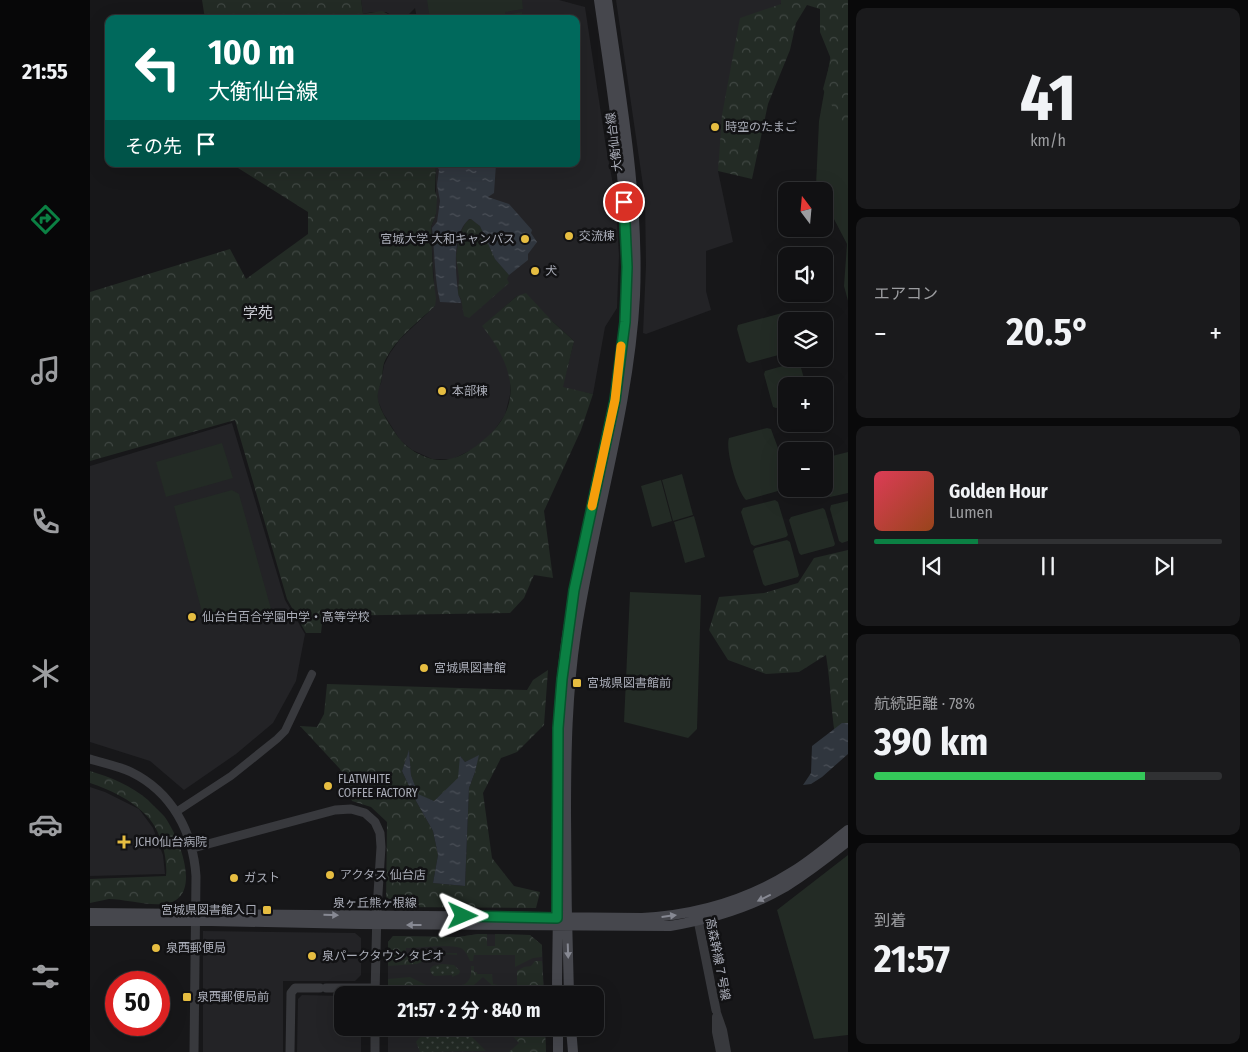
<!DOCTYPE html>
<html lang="ja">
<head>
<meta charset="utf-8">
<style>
	body { margin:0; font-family:"Fira Sans Condensed","Noto Sans JP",sans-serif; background:#1a1a1c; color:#f1f3f6; height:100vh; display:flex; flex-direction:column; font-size:19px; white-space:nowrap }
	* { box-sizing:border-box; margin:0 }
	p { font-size:16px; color:#9c9da0 }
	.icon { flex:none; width:28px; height:28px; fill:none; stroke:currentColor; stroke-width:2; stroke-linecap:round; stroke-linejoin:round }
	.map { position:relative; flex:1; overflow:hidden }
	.drawer { display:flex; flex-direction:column; gap:8px; padding:8px; background:#09090a; width:400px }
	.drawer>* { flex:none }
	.banner { position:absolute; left:15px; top:15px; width:475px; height:152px; border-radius:10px; box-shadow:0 5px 20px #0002,0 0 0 1px #303133; background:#00695c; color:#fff; overflow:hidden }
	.needle { width:32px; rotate:344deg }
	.controls { position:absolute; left:688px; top:182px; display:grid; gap:10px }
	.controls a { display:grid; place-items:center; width:55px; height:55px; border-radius:10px; background:#111113; box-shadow:0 5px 20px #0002,0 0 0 1px #303133; font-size:25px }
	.speed { position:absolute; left:15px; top:971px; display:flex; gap:10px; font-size:25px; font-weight:700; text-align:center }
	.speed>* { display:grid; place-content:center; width:65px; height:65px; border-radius:50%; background:#111113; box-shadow:0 5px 20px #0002,0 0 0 1px #303133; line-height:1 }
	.speed .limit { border:8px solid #d22; background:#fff; color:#111 }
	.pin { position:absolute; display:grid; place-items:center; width:42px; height:42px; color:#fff; margin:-21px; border:2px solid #fff; border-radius:50%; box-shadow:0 1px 5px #0007 }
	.me { position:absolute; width:55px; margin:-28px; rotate:91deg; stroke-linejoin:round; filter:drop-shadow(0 0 4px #0008) }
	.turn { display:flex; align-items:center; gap:18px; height:105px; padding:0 20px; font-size:22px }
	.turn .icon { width:65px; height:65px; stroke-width:2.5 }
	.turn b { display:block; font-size:35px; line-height:42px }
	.then { display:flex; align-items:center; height:48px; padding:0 20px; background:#0003; gap:10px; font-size:19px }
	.big { font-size:38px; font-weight:700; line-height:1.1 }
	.drawer .widget { flex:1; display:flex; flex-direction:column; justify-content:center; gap:8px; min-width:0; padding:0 18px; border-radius:10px; background:#1a1a1c }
	.drawer .dial { align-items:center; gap:0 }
	.dial b { font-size:65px; line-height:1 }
	.song { display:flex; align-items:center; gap:15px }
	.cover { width:60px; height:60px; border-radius:8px; background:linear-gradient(135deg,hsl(350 70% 55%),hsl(20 70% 35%)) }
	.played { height:5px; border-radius:2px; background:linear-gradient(90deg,#0b8043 30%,#303133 30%) }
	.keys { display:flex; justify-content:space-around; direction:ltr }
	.heat { display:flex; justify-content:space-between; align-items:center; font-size:28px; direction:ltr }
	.charge { height:8px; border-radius:4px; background:linear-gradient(90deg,#34c759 78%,#303133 0) }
	.trip { position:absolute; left:244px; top:986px; width:270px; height:50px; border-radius:10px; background:#111113; box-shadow:0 5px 20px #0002,0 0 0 1px #303133; font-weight:700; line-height:50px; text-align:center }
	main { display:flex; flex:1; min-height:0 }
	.menu { display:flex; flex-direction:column; width:90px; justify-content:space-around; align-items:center; background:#070708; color:#9c9da0 }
	.menu .icon { width:35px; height:35px }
	.menu .active { color:#0b8043 }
	.menu b { font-size:22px; color:#f1f3f6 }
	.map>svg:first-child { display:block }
</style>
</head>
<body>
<main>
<nav class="menu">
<b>21:55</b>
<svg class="icon active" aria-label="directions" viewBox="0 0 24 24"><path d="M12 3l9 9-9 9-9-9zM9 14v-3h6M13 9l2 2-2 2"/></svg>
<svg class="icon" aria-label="music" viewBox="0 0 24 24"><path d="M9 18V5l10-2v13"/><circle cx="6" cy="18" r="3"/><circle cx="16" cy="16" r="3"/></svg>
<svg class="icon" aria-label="phone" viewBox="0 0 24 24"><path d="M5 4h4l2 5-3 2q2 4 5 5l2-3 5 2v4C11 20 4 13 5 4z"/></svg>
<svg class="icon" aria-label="climate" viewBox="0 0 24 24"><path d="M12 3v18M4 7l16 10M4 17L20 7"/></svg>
<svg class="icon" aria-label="car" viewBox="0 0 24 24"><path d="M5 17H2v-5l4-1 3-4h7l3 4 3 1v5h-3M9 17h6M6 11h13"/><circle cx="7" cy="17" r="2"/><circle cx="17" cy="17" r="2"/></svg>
<svg class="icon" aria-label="filters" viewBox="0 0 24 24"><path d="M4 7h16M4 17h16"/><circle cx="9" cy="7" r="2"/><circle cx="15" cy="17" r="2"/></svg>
</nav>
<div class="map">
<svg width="758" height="1052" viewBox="0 0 758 1052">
	<defs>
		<pattern id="forest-crowns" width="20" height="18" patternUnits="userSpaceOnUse" patternTransform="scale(1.25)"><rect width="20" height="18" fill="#232b25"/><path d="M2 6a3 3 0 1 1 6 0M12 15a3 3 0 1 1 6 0" fill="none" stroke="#404743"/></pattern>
		<pattern id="garden-dots" width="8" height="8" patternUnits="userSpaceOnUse" patternTransform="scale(1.25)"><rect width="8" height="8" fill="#232b25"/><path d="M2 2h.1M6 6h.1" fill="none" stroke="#404743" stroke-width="1.8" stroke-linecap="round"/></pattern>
		<pattern id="water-ripples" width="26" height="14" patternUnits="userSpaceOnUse" patternTransform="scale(1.25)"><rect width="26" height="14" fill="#30363e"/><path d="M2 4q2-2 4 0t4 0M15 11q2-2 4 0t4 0" fill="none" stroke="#4b5058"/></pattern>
	</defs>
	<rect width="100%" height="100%" fill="#171719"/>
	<path fill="#232326" d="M271,0h198l26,7 21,140 9,48 4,60 -2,53 -12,19 -12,67 -31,-6 12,-47 -21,-19 -36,-26 -34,30 17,23 10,26v20l-5,20 -14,20 -18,14 -20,10h-21l-20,-9 -12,-10 -17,-27 -5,-12 -1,-10 4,-8 3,-18 6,-12 10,-14 35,-33 -4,-79 5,-13v-50h140v-145h-159l-2,-11 -9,9v2h-8l-12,-7h-14l-9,2z
		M526,0h165v3l-63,168 15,71 -27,9v40l5,19 -65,24 -3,-1 3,-68 -1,-66z
		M142,423l53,177 20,34 -9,47 -23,42 -37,31 -52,36 -34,-29 -60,-19v-276z
		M0,787l15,5 34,17 14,19 10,27 2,19 -75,2z
		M113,931l152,2 6,5v37l-6,6h-72v71h-80z
		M388,934l52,1 12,10 2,50h-156v-53l5,-6 65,1z
		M212,995l40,1v32h19v24h-64l1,-53z
		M298,1028h157l1,24h-158z"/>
	<path fill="#232b25" d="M337,0h95l1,9 -18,3v3l17,-3 1,7h-93z
		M758,0v301l-4,-15 3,-42 -23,-44v-9h-5l-3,-6 3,-64 20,-112z
		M699,311l3,2 2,8h-8v32l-37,10 -3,-2 -9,-32 1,-4z
		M707,362l3,2 6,22h-20v20l-10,2 -3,-1 -9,-33 1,-3z
		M677,428l4,1c7,19 15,38 15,58l-1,2 -39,11c-9,-9 -21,-50 -17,-62z
		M132,443l11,35 -67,19 -10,-35z
		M758,452v41l-18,4 -3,-1 -3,-10v-28z
		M592,474l11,41 -20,6 -11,-41z
		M571,480l11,41 -20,6 -11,-41z
		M142,490l7,4 32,115 -46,13 -23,-10 -28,-106z
		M685,500l3,2 10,33 -2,2 -32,9 -3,-2 -10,-32 2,-4z
		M758,501v40l-6,2 -3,-2 -9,-32 1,-4z
		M733,508l2,2 10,34 -1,2 -33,9 -2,-2 -10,-33 2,-3z
		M604,516l11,41 -20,6 -11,-41z
		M697,540l3,2 9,33 -1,2 -33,9 -2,-2 -10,-33 2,-3z
		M540,592l71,3 -4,134 -9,9 -64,-16z
		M758,855v180l-34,4 -37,-129z"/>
	<path fill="url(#forest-crowns)" fill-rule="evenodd" d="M112,0h159l2,14 19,-3 16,8h-193z
		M691,0h67v133l-2,-1 -23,-43 8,-30 -11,-27v-23l-13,-4 -11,18 -6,27 -22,54 -16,75 -34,-8 4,-56 18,-97 41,-14z
		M147,164h199l-1,27 2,6 -1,17 -5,13 2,48 3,24 -1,7c-18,17 -41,34 -51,57 -2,6 -1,13 -3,19 -2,7 -4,10 -3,18 3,13 11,23 18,34 9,14 27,25 44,26 16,0 29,-8 41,-18 45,-35 33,-76 1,-116l35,-30 9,-3 27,29 21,19 -11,46 30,7 -12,36 -37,81 9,67 -19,-3 -10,23 -14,15 -187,3 -2,17h-15l-19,-34 -52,-179 -145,41v-169l140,-43 16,30 62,-45v-22l-70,-44z
		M381,219l9,7 15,33 14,16 -2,4 2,4 -40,35 -5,-2 -3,-17 -3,-5 1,-16 -3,-22 4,-22 6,-12z
		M758,550v202l-11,-5c-6,-31 -6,-61 -11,-92l-27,17 -33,2 -38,-14 -19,-30 10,-33 45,-4 34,-10 16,-25z
		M458,670l-4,55 -27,27 -16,6 -18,35 9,65 22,28 26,6 -4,16 -145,-1 -5,-4 1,-81 -16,-15 -19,-6 -12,-32 -40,-43 17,1 7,-13 3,-30 200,6 6,-10zM319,751l2,24 7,20 16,6 25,-23 2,-21 4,5 13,-6 -3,16 -6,16 -4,98 -32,-3 5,-28 -5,-24 -17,-30 -14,-30z
		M0,771c20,6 42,15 58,29 5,5 11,11 16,16 13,17 35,69 12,84 -15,10 -49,-1 -67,-1 -6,1 -13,3 -19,4v-24l76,-3c2,-20 -6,-48 -21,-62 -14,-14 -36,-25 -55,-31z
		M388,934h9v12h8v-12l35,1 12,10v12l-9,1 -18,9v-12h-41l-1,6h-3c-2,-5 -5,-11 -9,-13 -10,-4 -43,0 -55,0v6l51,-1v2l-13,-1 -12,3 -15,7 -29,2v-24l5,-6 65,1z
		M445,961h7l2,34h-31l-5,-7 9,-1v-16l7,-4 7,-1z
		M381,966h3v6h3v2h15l1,10 10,2 -5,5 -15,-14 -17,15h-11v-5c13,-2 17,-7 16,-21z
		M320,977l18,9 -23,1v4h-6v3l-11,1v-16z
		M423,1028h32l1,24h-37l10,-9 -9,-10 4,-4z"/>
	<path fill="url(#garden-dots)" d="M352,964l12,1 6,6 -1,3 -7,3v-2l-18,1 -3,-3 -1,-4 3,-3z
		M365,1028h8l23,23 -66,1 -4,-10c12,-17 25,-4 39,-14z"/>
	<path fill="url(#water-ripples)" d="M348,164h58l-2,29 -6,4 21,7 23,26 -1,3 6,9 -9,12v6l-19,15 -14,-16 -15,-33 -9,-7h-2c-18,16 -13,53 -11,73 0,5 3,6 3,11l-21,-1c-6,-25 -5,-49 -8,-74l5,-6 3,-21 -3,-16 2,-15 -2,-4z
		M752,723h6v31l-26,23 -11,7 -8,1 8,-12 1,-27z
		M319,750l2,25 7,19 16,7 24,-23 2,-22 5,6 14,-7 -4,17 -6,16 -4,98 -32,-3 5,-28 -5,-24 -17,-30 -14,-30z"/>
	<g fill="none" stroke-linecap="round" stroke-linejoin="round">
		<path stroke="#38393d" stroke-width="8" d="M86,812l55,-36 46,-37 8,-8 27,-57
			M626,1010l7,20 4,22
			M626,1017v15l4,20"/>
		<path stroke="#38393d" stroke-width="9" d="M0,759c13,4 28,7 41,13 41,20 62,60 65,104l-2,176
			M103,848l142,-38 16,-1 14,4 10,9 5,11 1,14 -4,62 -2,86
			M607,915l19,95
			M236,988h49
			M285,1028v24
			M200,1052l1,-59 4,-5h25"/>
		<path stroke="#46474d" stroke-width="10" d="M0,913l552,5c54,-3 104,-17 150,-46 20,-12 38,-28 56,-42
			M0,921h121l149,3 310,2c41,-7 79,-18 115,-39 22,-14 43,-30 63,-46
			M467,995c0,-34 1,-67 1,-101 -1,-84 -4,-168 8,-251 17,-116 56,-230 60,-347 4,-99 -13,-198 -27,-296
			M479,995c-2,-60 -3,-121 -3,-181 0,-61 1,-121 10,-181 17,-113 53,-223 59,-337 4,-99 -14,-198 -28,-296
			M468,1028v24
			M481,1028l2,24"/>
	</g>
	<defs><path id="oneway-solid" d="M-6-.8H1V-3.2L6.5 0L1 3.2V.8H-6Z" transform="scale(1.25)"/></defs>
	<g fill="#878993">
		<use href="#oneway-solid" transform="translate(674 898) rotate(154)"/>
		<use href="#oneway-solid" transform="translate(241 915) rotate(1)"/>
		<use href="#oneway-solid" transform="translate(579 916) rotate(-7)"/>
		<use href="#oneway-solid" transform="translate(324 925) rotate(-180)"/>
		<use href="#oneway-solid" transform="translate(478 951) rotate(88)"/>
	</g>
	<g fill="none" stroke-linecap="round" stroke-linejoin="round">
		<defs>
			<path id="route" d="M373,916l94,2 1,-190 4,-49 12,-89 41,-190 10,-78 2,-55 -3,-65"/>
		</defs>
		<use href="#route" stroke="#07532c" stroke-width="12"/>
		<use href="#route" stroke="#0b8043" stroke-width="9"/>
		<path stroke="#f59e0b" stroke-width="9" d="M502,506l23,-106 6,-54"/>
	</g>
	<g fill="#e6bd41" stroke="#121214" stroke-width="2">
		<circle cx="625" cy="127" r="5"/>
		<circle cx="479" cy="236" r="5"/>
		<circle cx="435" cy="239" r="5"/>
		<circle cx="445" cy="271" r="5"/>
		<circle cx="352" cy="391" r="5"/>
		<circle cx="102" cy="617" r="5"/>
		<circle cx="334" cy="668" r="5"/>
		<rect x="482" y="678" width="10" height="10" rx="2.5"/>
		<circle cx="238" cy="786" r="5"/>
		<path d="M31.5 834.5h5v5h5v5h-5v5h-5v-5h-5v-5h5z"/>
		<circle cx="240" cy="875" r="5"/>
		<circle cx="144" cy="878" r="5"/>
		<rect x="172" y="905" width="10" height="10" rx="2.5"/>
		<circle cx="66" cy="948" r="5"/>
		<circle cx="222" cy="956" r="5"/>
		<rect x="92" y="992" width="10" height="10" rx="2.5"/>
	</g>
	<g text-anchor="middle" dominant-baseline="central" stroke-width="5" stroke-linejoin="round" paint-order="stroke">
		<g font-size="12" fill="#aaadb8" stroke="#121214" text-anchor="start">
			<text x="635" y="127">時空のたまご</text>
			<text x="489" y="236">交流棟</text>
			<text x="425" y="239" text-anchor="end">宮城大学 大和キャンパス</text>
			<text x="455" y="271">犬</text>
			<text x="362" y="391">本部棟</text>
			<text x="112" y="617">仙台白百合学園中学・高等学校</text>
			<text x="344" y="668">宮城県図書館</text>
			<text x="497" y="683">宮城県図書館前</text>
			<text x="248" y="779">FLATWHITE<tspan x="248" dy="14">COFFEE FACTORY</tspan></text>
			<text x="45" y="842">JCHO仙台病院</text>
			<text x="250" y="875">アクタス 仙台店</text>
			<text x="154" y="878">ガスト</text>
			<text x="167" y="910" text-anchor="end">宮城県図書館入口</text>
			<text x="76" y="948">泉西郵便局</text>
			<text x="232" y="956">泉パークタウン タピオ</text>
			<text x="107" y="997">泉西郵便局前</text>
		</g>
		<g font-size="12" fill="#aaadb8" stroke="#121214">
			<text transform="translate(524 142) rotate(-97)">大衡仙台線</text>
			<text x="285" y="903">泉ヶ丘熊ヶ根線</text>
			<text transform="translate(628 959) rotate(79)">高森幹線７号線</text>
		</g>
		<g font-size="15" fill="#cbccd4" stroke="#121214">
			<text x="168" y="313">学苑</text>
		</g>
	</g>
</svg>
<div class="controls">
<a><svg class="needle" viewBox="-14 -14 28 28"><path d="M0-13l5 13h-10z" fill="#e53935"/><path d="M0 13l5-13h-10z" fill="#9c9da0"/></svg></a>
<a><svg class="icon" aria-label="sound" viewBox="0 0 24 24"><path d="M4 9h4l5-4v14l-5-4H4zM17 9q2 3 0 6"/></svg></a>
<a><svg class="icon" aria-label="layers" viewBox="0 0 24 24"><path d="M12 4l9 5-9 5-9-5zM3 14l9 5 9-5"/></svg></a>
<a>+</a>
<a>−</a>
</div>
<div class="speed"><div class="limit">50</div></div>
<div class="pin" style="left:534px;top:202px;background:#d93025"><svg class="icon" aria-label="arrive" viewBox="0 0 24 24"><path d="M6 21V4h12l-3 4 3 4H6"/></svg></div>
<svg class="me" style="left:373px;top:916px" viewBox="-20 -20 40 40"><path d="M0-17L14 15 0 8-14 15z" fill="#0b8043" stroke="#fff" stroke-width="4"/></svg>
<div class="trip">21:57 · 2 分 · 840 m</div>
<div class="banner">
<div class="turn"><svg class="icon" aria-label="left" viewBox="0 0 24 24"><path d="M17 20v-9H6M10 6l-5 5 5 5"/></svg><div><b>100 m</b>大衡仙台線</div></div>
<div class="then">その先<svg class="icon" aria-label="arrive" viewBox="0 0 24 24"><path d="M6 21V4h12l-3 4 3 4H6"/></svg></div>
</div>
</div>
<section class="drawer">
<div class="widget dial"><b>41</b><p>km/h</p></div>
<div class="widget"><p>エアコン</p>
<div class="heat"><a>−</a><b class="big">20.5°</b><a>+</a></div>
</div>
<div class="widget">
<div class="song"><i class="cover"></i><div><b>Golden Hour</b><p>Lumen</p></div></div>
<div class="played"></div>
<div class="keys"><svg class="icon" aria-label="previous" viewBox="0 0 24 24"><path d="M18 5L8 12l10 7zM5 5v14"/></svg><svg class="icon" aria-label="pause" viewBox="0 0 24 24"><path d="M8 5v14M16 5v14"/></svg><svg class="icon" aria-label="next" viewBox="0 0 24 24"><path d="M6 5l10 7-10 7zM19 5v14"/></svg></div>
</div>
<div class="widget"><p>航続距離 · 78%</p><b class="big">390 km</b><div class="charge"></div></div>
<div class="widget"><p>到着</p><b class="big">21:57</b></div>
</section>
</main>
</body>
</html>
